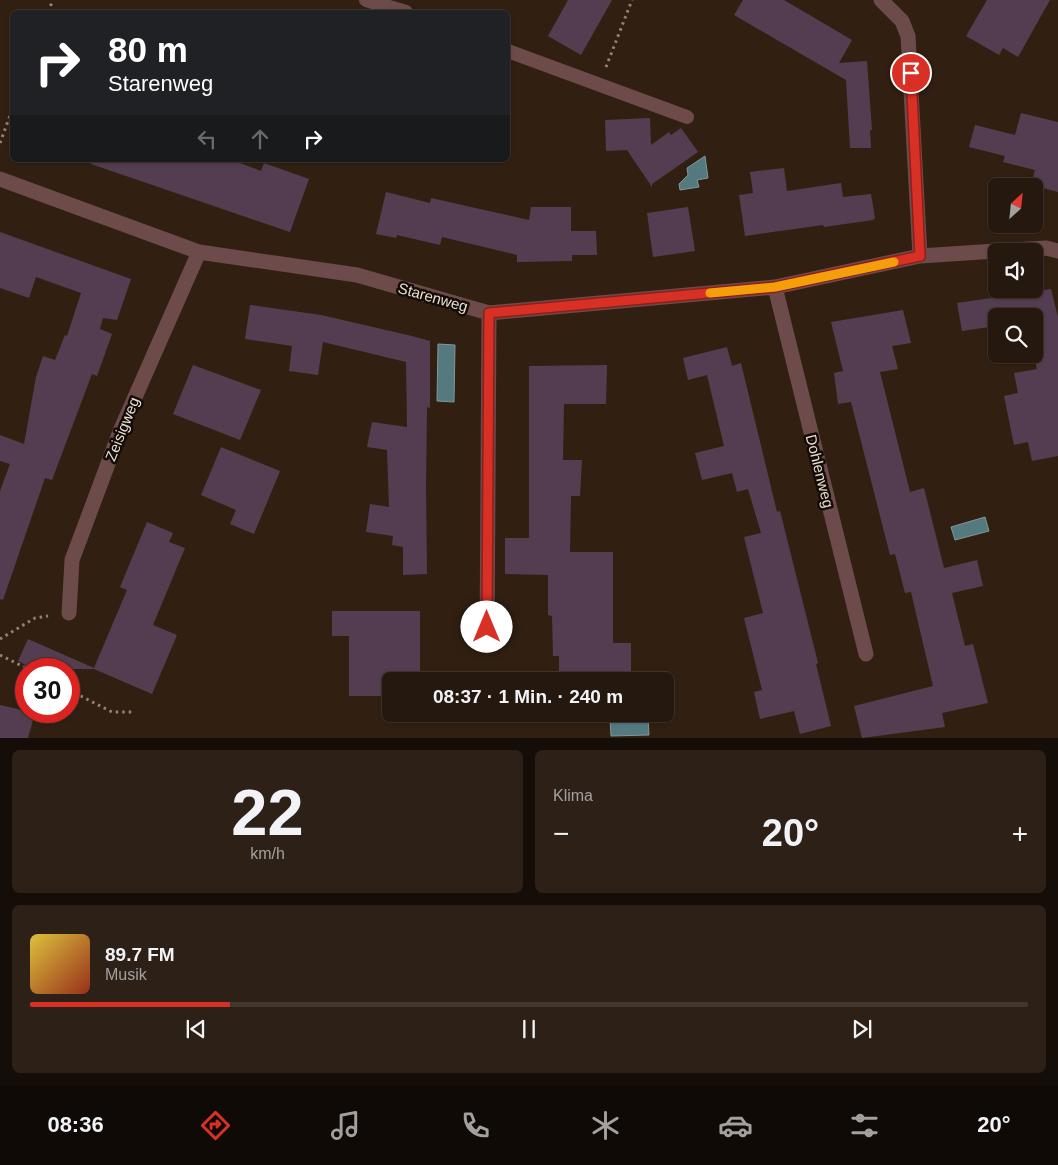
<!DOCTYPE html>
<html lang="de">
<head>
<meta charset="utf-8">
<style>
	body { margin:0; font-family:Arial,sans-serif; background:#2d2117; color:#f1f3f6; height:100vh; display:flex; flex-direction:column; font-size:19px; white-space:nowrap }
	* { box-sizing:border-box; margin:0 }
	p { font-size:16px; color:#a3a09e }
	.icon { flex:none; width:28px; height:28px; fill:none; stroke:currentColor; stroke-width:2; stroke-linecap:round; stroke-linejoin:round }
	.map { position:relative; height:738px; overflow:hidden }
	.sheet { display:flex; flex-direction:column; gap:12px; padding:12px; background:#140d08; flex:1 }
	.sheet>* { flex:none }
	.banner { position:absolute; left:10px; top:10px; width:500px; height:152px; border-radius:8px; box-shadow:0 1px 4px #0004,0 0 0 1px #42372e; background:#202124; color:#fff; overflow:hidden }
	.needle { width:32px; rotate:27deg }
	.tools { position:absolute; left:988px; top:178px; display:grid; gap:10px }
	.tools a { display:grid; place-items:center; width:55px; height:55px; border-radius:8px; background:#25180e; box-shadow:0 1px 4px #0004,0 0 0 1px #42372e; font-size:25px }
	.speed { position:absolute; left:15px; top:658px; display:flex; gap:10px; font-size:25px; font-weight:700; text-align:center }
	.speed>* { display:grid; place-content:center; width:65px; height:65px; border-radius:50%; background:#25180e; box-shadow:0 1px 4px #0004,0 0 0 1px #42372e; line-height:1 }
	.speed .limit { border:8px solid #d22; background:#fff; color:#111 }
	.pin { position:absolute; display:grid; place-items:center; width:42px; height:42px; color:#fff; margin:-21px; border:2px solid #fff; border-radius:50%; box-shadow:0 1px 5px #0007 }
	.me { position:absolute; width:55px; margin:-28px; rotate:0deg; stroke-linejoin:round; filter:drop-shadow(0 0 4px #0008) }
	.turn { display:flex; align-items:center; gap:18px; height:105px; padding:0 15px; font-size:22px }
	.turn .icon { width:65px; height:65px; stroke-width:2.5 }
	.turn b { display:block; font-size:35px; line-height:42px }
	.lanes { display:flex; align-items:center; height:48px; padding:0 15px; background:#0003; justify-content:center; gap:25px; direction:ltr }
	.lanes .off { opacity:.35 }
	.big { font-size:38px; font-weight:600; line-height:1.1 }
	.sheet .card { flex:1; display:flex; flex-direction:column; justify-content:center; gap:8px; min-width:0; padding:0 18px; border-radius:8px; background:#2d2117 }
	.sheet .dial { align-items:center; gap:0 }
	.dial b { font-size:65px; line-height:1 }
	.song { display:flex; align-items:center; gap:15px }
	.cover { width:60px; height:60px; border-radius:8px; background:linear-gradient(135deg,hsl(50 70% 55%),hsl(10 70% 35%)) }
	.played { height:5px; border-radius:2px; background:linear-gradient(90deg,#d93025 20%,#42372e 20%) }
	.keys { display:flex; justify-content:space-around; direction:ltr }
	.heat { display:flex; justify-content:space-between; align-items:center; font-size:28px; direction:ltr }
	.sheet .tiles { flex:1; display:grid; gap:12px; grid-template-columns:1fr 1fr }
	.card:last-child { grid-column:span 2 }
	.trip { position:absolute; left:382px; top:672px; width:292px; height:50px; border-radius:8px; background:#25180e; box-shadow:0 1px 4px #0004,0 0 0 1px #42372e; font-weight:600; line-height:50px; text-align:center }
	.dock { display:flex; height:80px; justify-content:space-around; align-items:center; background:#0f0a06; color:#a3a09e }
	.dock .icon { width:35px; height:35px }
	.dock .selected { color:#d93025 }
	.dock b { font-size:22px; color:#f1f3f6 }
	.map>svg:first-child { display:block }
</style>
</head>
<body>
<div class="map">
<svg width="1058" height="738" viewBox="0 0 1058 738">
	<rect width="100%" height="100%" fill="#312012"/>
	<path fill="#547a80" stroke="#81989a" d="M705,156l3,22 -11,2 2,7 -19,3 -1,-6 9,-9 -1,-7z
		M438,344l17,1 -1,57 -17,-1z
		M985,517l4,14 -34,9 -4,-13z
		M648,717l1,18 -38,1 -1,-18z"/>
	<path fill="#543d50" d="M568,0h44l-31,55 -33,-19z
		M743,0h41l68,40 -13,23 28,-2 5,69h-2l1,18h-21l-4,-68 -112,-65z
		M987,0h63l-32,57 -15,-9 -4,7 -33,-19z
		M1021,113l37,9v70l-27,-7 4,-15 -32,-8 2,-6 -36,-9 6,-22 40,10z
		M650,118l1,27 18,-13 2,3 10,-7 17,24 -46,32v3l-25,-37 -21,1 -1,-31z
		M92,160h140l29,11 3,-8 45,16 -19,53 -199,-68z
		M784,168l3,23 54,-8 2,14 28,-3 4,24 -2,2 -49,7 -1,-2 -78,11 -6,-41 14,-2 -3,-21z
		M386,192l44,11 1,-5 98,22 2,-13h40v24h25l1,24h-25v6l-55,1v-7l-75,-18 -2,8 -43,-10 -1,3 -20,-4z
		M688,207l7,44 -42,6 -6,-44z
		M0,232l131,47 -14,41 -14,-2 -3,11 12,5 -15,42 -5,-2 -40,106 -7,-2 -42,122 -3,-1v-108l10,-27 -10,-3v-26l24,9 12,-67 7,-21 12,4 10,-25 2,1 14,-43 -45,-16 -7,21 -29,-10z
		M1051,289l7,28v139l-26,5 -4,-19 -14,3 -10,-49 14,-3 -4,-20 23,-4 -4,-15 1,-38h-38v10l-34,5 -5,-28z
		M250,305l71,10 91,21 18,5v67l-3,-1 -1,79 1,88 -24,1v-28l-11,-2 1,-9 -27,-4 4,-28 19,3 -2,-57 -20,-3 5,-25 35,5 -1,-65 -83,-20 -5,33 -29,-4 3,-25 -47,-7z
		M903,310l8,33 -19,3 6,23 -18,3 30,120 14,-4 20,80 33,-8 6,26 -31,7 13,53 8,-2 15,59 -46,10 3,14 -83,11 -8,-32 79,-20 -22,-94 -6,1 -10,-39 -5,1 -39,-153 -13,2 -4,-31 9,-2 -12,-49z
		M727,347l5,19 9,-3 36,149 3,-1 38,152 -2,1 15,62 -31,8 -6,-23 -34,8 -6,-27 8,-2 -18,-72 19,-5 -19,-76 17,-4 -13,-44 -11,3 -5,-19 -30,7 -7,-27 29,-7 -17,-71 -19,5 -5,-22z
		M193,365l68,25 -21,50 -67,-26z
		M607,365l-1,39h-42l-1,56h19l-2,36h-9l-1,56h43v91h18v38h-72v-25h-6l-1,-40 -4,-1v-40l-43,-1v-36h24v-172z
		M221,447l59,24 -26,63 -24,-10 6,-14 -35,-15z
		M147,522l26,11 -4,9 16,6 -32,77 24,10 -25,59 -58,-25h-60l-16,-8 10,-22 66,29 33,-78 -7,-3z
		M332,611h88v70h-29v15h-42v-60h-17z
		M0,705l35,8 -7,25h-28z"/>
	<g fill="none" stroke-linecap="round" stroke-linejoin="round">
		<path stroke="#918378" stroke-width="3" stroke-dasharray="2.5 4" stroke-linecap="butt" d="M48,12l5,-12
			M606,67l26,-67
			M0,143l12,-33
			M0,639l35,-21 13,-2
			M0,655l28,14
			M69,690l43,22h21"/>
		<path stroke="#6d4b4b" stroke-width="14" d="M366,0l40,12
			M508,51l179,66"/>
		<path stroke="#6d4b4b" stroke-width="15" d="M881,0l21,21 6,15 12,220
			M0,179l199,73 158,23 132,38 286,-26 145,-31 76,-5
			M996,251l50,-3 12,3
			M775,287l91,367
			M69,613l3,-53 49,-131 78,-177
			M487,646l2,-333"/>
	</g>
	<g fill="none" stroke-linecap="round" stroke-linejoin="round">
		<defs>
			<path id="route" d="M487,627l2,-314 286,-26 145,-31 -9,-183"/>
		</defs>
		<use href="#route" stroke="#8d1f18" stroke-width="12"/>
		<use href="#route" stroke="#d93025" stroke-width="9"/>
		<path stroke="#f59e0b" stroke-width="9" d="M710,293l65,-6 119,-25"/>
	</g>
	<g text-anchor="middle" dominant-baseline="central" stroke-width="5" stroke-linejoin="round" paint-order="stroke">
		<g font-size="15" fill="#e9ded5" stroke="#130c06">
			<text transform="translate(433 297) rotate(16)">Starenweg</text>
			<text transform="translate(122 429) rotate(-68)">Zeisigweg</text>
			<text transform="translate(820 471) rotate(76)">Dohlenweg</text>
		</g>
	</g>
</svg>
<div class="tools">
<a><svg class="needle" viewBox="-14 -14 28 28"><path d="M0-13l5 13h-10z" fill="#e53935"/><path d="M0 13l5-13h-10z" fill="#a3a09e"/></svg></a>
<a><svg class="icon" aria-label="sound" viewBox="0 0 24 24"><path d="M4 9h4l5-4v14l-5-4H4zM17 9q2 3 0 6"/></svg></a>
<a><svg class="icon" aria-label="search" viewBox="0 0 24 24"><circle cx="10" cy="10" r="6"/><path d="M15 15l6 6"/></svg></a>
</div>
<div class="speed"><div class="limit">30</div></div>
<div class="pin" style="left:911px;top:73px;background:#d93025"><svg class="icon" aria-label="arrive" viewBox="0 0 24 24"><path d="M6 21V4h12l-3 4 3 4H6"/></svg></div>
<svg class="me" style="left:487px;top:627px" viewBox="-20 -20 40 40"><circle r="19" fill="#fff"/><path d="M0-13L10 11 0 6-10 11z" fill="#d93025"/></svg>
<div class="trip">08:37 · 1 Min. · 240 m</div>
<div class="banner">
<div class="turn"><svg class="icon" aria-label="right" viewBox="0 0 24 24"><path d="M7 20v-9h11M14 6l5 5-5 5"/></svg><div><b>80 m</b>Starenweg</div></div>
<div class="lanes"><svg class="icon off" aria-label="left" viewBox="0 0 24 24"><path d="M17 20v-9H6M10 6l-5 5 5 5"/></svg><svg class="icon off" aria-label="ahead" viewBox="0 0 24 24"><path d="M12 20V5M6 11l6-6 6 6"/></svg><svg class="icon" aria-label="right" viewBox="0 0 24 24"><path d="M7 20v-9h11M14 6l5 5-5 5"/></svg></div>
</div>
</div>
<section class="sheet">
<div class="tiles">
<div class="card dial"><b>22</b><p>km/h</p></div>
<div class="card"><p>Klima</p>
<div class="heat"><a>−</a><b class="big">20°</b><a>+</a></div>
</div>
<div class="card">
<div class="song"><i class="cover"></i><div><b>89.7 FM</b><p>Musik</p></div></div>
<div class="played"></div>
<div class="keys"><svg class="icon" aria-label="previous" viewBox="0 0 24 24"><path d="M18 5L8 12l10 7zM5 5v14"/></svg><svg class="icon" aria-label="pause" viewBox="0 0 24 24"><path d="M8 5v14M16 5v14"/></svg><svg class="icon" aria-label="next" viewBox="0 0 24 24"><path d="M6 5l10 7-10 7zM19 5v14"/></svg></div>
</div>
</div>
</section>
<nav class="dock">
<b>08:36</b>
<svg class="icon selected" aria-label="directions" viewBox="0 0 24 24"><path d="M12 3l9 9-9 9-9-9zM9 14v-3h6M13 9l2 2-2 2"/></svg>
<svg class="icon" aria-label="music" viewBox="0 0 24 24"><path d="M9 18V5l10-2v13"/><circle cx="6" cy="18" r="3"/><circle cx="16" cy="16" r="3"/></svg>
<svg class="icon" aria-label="phone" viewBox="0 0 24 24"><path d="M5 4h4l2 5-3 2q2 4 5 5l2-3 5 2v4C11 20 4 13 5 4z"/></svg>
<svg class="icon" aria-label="climate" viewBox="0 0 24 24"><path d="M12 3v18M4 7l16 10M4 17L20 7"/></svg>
<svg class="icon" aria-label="car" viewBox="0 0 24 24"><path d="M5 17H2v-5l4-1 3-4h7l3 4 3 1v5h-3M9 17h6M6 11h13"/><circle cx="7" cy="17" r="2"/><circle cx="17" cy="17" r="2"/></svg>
<svg class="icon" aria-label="filters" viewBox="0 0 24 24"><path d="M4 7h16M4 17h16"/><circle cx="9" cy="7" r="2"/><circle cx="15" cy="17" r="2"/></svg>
<b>20°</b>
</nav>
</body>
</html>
